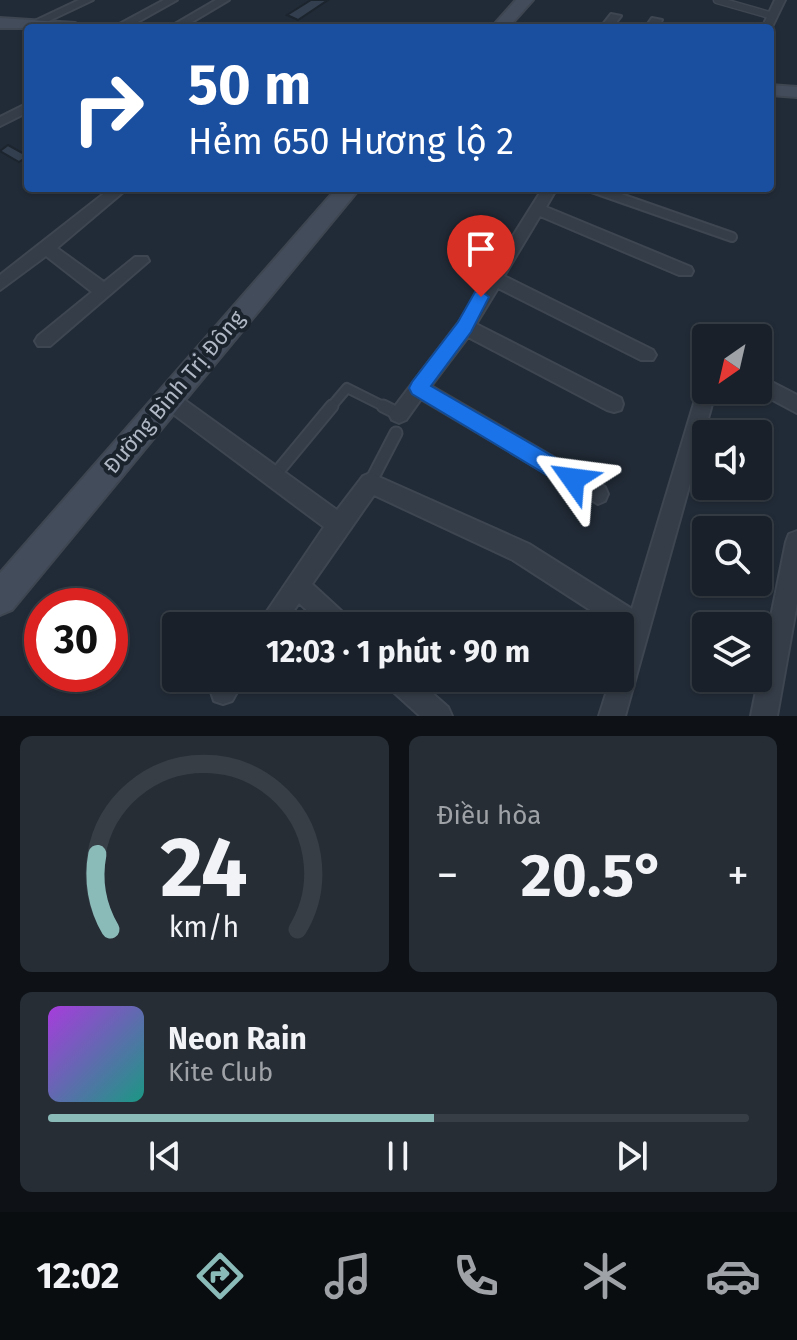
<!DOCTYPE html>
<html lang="vi">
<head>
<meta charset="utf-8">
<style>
	body { margin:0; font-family:"Fira Sans",sans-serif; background:#262d35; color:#f1f3f6; height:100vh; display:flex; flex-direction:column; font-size:30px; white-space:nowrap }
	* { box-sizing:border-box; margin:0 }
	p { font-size:26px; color:#9fa3a8 }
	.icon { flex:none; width:44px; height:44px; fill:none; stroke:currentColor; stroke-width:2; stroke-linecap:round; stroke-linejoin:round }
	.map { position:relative; height:716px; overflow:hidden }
	.details { display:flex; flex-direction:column; gap:20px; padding:20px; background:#0e1217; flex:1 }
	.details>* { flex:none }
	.guide { position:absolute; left:24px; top:24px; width:750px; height:168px; border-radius:8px; box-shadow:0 2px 6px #0004,0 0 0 2px #373e46; background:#1a4fa0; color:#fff; overflow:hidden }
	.needle { width:52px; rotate:214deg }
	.buttons { position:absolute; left:692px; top:324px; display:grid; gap:16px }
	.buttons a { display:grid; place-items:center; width:80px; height:80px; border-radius:8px; background:#192029; box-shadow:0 2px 6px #0004,0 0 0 2px #373e46; font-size:40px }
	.speed { position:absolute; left:24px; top:588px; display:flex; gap:16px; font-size:40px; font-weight:700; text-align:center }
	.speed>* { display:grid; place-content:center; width:104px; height:104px; border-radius:50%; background:#192029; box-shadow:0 2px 6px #0004,0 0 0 2px #373e46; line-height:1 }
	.speed .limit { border:12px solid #d22; background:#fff; color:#111 }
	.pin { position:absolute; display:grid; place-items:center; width:68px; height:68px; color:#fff; margin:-82px -34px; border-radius:50% 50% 50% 0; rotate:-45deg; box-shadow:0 0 8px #0007 }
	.pin .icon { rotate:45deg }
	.me { position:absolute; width:88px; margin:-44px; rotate:301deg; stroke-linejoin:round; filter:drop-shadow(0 0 6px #0008) }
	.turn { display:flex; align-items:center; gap:28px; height:168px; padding:0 32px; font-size:36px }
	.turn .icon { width:104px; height:104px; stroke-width:2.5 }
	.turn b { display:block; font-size:56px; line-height:68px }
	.big { font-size:60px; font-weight:700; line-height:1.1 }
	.details .widget { flex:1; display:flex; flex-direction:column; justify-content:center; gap:12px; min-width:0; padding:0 28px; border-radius:12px; background:#262d35 }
	.details .dial { align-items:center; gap:0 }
	.dial svg { height:208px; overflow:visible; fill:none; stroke:#373e46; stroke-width:7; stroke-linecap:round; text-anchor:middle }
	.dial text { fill:#f1f3f6; stroke:none }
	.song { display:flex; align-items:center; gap:24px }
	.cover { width:96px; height:96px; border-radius:12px; background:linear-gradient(135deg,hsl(280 70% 55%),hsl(170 70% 35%)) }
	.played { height:8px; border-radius:4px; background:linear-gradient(90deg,#8bbbb9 55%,#373e46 55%) }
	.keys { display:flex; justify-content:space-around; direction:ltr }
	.heat { display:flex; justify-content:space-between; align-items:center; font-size:44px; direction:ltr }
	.details .tiles { flex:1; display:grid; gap:20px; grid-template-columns:1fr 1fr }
	.widget:last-child { grid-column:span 2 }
	.trip { position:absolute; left:162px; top:612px; width:472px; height:80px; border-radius:8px; background:#192029; box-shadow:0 2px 6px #0004,0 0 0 2px #373e46; font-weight:700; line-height:80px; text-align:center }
	.tabs { display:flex; height:128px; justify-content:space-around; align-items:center; background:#0a0d10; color:#9fa3a8 }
	.tabs .icon { width:56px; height:56px }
	.tabs .selected { color:#8bbbb9 }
	.tabs b { font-size:36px; color:#f1f3f6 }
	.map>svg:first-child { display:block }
</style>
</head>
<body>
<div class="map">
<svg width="797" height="716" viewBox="0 0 797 716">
	<rect width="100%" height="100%" fill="#212b37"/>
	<path fill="#333f4e" stroke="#1c242e" stroke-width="2" d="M311,0h17l-30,20 -11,-5z
		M8,145l20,11 -9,6 -19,-11z"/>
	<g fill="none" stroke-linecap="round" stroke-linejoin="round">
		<defs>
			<path id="lane-far2" d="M717,0l56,16"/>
			<path id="lane-far1" d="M592,188l140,49
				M330,408l17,-20 40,20"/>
			<path id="lane" d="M383,406l16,8
				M274,476l58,-70
				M370,483l26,-50"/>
			<path id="street" d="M79,0h14l-57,27 -10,-2z
				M164,0h13l-50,28h-15z
				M216,0h13l-47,28h-14z
				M775,0h10l-15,31v-3h-8z
				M611,14l10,2 -9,12h-12z
				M652,18l10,2 -5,8h-12z
				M28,103v9l-28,14v-9z
				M111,188h17l-71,60 47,34 31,-25h12l2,4 -99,85h-12l-3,-5 3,-5 54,-44 -46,-36 -46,34v-15z
				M543,188h14l-11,19 145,60 2,4 -2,4h-12l-139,-59 -36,60 149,74 3,5 -3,5h-12l-143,-72 -22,36 145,74 2,6 -2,6 -7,2 -7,-2 -139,-73 -37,49 174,101 3,7 -3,7 -7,3 -177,-105 -15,21 -7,3 -7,-3 -3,-6 70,-92z
				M758,375l39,20v18l-43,-23h4z
				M706,382v8h10l-91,326h-26l12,-38h9v-30l5,-16 -5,-6h-5l-102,-66 -139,-65 -62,89 37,34 4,8h-29l-25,-23 -16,23h-26l67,-99 -163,-122 -2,-6 2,-6 7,-2 7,2 162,117 26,-34 7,-3 159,71 103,65 66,-219 2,-6z
				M797,531v72l-20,113h-26l35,-174 3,-8z
				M218,678h27l-13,23 -9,3 -9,-3 -3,-9z
				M385,678h30l33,29 4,9h-32l-32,-29z"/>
			<path id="secondary" d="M516,0h17l-25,28h-17z
				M0,18l75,5 8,5h-83z
				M770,85l27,2v10l-27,-2z
				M337,188h23l-348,422 -12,5v-42z"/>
		</defs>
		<use href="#lane-far2" stroke="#3e4651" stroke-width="9"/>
		<use href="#lane-far1" stroke="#3e4651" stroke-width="12"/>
		<use href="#lane" stroke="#3e4651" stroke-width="15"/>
		<use href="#street" stroke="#3e4651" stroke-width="4"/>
		<use href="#secondary" stroke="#3e4651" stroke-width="4"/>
		<use href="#lane-far2" stroke="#353d48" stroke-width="6"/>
		<use href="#lane-far1" stroke="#353d48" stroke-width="8"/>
		<use href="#lane" stroke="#353d48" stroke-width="11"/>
		<use href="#street" fill="#353d48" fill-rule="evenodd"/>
		<use href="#secondary" fill="#434c5b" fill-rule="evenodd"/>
	</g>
	<path fill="#1a73e8" stroke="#114b97" stroke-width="2" d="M481,291l8,6 -18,35 -40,54 149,86 3,7 -3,7 -7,3 -8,-3 -153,-92 -3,-6 3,-6 46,-60 17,-30z"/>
	<g text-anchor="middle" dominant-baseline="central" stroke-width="8" stroke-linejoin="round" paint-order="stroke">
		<g font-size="22" fill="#afb8c4" stroke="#1a222c">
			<text transform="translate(174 392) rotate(-50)">Đường Bình Trị Đông</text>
		</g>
	</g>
</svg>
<div class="buttons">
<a><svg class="needle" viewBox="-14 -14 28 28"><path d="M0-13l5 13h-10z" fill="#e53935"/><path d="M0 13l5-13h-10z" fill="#9fa3a8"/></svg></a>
<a><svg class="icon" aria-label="sound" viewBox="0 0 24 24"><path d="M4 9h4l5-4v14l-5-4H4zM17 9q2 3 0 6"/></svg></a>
<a><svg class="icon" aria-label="search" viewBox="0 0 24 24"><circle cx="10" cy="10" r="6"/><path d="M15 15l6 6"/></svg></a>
<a><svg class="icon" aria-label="layers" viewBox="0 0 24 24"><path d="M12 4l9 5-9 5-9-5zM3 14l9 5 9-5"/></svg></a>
</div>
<div class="speed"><div class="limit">30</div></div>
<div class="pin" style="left:481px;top:297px;background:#d93025"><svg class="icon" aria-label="arrive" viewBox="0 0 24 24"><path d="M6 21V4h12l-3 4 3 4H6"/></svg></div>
<svg class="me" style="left:573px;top:479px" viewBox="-20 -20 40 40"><path d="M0-17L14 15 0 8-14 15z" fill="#1a73e8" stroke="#fff" stroke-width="4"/></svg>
<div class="trip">12:03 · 1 phút · 90 m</div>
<div class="guide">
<div class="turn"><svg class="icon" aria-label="right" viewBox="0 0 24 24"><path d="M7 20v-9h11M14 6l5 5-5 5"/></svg><div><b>50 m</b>Hẻm 650 Hương lộ 2</div></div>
</div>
</div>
<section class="details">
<div class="tiles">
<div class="widget dial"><svg viewBox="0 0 100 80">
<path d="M14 69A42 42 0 1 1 86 69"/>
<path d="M14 69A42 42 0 0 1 9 40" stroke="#8bbbb9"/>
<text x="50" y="56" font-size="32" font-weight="700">24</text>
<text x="50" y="72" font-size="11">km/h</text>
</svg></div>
<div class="widget"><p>Điều hòa</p>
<div class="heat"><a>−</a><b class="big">20.5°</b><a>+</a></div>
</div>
<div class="widget">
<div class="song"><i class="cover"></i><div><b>Neon Rain</b><p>Kite Club</p></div></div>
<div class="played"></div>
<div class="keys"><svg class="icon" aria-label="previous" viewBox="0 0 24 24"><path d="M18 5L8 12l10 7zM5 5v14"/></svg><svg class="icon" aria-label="pause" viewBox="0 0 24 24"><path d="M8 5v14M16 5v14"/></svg><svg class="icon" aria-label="next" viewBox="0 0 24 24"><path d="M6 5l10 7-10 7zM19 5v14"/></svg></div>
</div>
</div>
</section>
<nav class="tabs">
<b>12:02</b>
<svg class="icon selected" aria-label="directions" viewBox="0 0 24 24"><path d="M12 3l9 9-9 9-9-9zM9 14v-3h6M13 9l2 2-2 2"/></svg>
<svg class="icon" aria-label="music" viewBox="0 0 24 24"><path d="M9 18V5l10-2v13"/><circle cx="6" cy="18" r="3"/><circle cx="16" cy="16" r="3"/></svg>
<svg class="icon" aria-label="phone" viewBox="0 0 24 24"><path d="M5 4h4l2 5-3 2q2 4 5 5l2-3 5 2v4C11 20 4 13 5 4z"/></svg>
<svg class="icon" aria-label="climate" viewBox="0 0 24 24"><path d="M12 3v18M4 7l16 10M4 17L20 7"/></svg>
<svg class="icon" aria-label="car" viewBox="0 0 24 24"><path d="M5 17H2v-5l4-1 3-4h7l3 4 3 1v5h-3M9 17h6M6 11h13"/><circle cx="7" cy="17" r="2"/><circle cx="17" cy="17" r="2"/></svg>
</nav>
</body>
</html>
